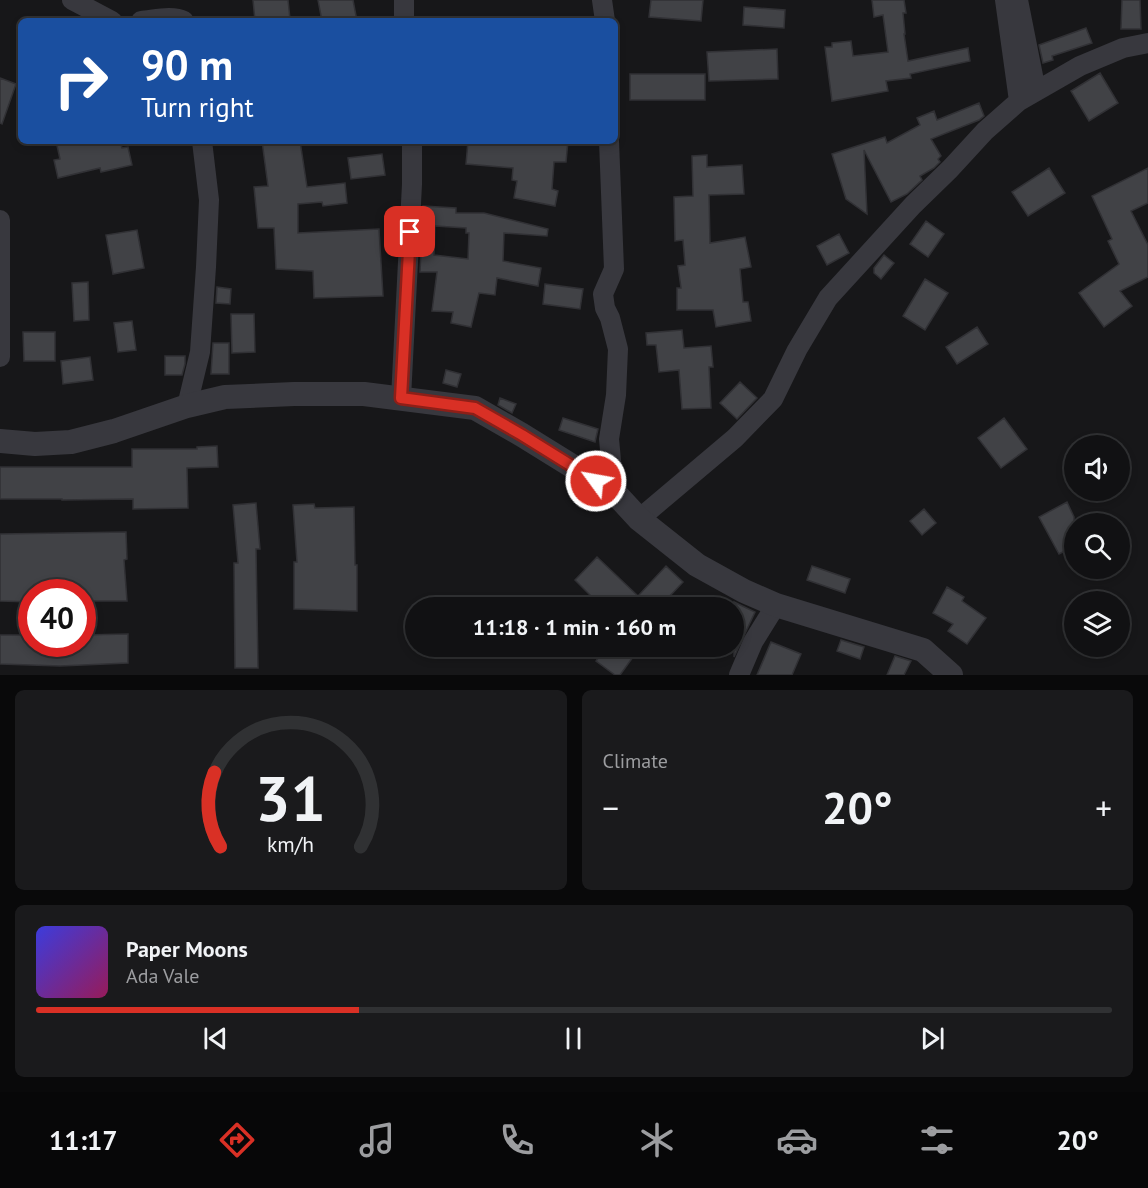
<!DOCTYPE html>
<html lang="en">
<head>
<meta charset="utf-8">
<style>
	body { margin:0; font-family:"PT Sans",sans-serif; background:#1a1a1c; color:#f1f3f6; height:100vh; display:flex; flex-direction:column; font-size:22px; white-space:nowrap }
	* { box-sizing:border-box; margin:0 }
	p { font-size:20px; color:#9c9da0 }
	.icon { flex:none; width:33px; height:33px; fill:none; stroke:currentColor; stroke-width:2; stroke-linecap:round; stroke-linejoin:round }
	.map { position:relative; height:675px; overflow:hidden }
	.panel { display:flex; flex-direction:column; gap:15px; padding:15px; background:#09090a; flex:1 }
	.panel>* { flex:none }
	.banner { position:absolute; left:18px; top:18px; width:600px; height:126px; border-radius:9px; box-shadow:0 3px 9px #0003,0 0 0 2px #303133; background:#1a4fa0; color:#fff; overflow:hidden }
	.tools { position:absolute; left:1064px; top:435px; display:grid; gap:12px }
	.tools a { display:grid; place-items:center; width:66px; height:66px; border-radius:50%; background:#111113; box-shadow:0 3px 9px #0003,0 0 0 2px #303133; font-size:30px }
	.speed { position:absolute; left:18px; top:579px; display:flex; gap:12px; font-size:30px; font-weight:700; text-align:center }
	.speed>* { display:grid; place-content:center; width:78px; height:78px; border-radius:50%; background:#111113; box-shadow:0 3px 9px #0003,0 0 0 2px #303133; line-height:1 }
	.speed .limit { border:9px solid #d22; background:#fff; color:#111 }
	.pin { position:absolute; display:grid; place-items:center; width:51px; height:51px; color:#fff; margin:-26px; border-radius:12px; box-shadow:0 3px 9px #0006 }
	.me { position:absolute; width:66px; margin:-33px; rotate:302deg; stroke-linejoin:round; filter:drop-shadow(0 0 4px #0008) }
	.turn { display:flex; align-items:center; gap:21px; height:126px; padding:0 24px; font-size:27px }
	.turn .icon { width:78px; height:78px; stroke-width:2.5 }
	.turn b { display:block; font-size:42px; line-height:51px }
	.big { font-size:45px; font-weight:800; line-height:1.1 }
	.panel .card { flex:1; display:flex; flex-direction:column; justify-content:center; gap:9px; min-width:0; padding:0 21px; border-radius:9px; background:#1a1a1c }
	.panel .dial { align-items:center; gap:0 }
	.dial svg { height:156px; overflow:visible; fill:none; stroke:#303133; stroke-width:7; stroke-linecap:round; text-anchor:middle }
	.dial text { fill:#f1f3f6; stroke:none }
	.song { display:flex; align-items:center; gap:18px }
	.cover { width:72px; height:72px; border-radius:9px; background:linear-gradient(135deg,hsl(240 70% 55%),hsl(330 70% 35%)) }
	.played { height:6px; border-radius:3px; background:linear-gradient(90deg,#d93025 30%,#303133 30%) }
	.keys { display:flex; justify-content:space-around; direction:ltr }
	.heat { display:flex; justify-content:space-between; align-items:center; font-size:33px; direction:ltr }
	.panel .tiles { flex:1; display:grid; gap:15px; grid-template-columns:1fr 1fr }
	.card:last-child { grid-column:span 2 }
	.trip { position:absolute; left:405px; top:597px; width:339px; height:60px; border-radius:30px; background:#111113; box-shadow:0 3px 9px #0003,0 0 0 2px #303133; font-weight:800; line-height:60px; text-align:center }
	.dock { display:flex; height:96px; justify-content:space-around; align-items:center; background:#070708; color:#9c9da0 }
	.dock .icon { width:42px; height:42px }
	.dock .on { color:#d93025 }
	.dock b { font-size:27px; color:#f1f3f6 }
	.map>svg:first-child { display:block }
</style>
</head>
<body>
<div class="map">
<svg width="1148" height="675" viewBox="0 0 1148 675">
	<rect width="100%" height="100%" fill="#171719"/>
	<path fill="#414246" stroke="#313135" stroke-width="1.5" fill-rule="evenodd" d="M253,0h35l2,19 -35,2z
		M318,0h35l4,21h-35z
		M651,0h52l-2,21 -52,-4z
		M872,0h32l2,13h-3l2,21h-1l4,27 60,-13 2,13 -60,13 1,4 -25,3 2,10 -56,10 -7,-54h7v-4l19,-2 2,15 35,-4 -5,-37 -9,2z
		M1122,0h18l1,29h-20z
		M744,7l41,3 -1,18 -41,-3z
		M1086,28l6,15 -40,13 1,4 -10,3 -4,-18z
		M777,49l1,30 -69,2 -2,-29z
		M1100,73l18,30 -29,18 -18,-30z
		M630,74h75v26h-75z
		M0,78l16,6 -14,40 -2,-1z
		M979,103l5,13 -5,4 -48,19 10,17 -3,3 2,3 -6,6 -14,8 2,4 -15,14 -16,8 -27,-52 3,64 -21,-15 -14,-45 53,-17 2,6 33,-18 -3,-7 17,-7 3,9z
		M56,141h64l2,7 6,-1 4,18 -31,7 -1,-4 -42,10 -4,-18 6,-1z
		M262,141h38l7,46 38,-4 2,20 -24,3 -1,-4 -24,2v29l81,-4 4,67 -69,2 -1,-27 -37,-2 -2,-41h-16l-4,-41 14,-1z
		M468,141h100l-2,21h-12l-2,27 6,2 -3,15 -41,-8 3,-17 -5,-1 1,-12 -47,-4z
		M382,154l3,21 -34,4 -3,-21z
		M707,155v12l35,-2 2,29 -35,1 1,48 35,-6 6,30 -11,2 3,33h5l3,19 -35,6 -3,-17h-36v-22h4l-3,-22 7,-1 -2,-25 -8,1 -1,-44 19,-1 -1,-40z
		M1049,168l16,25 -37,23 -16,-24z
		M1148,168v35l-17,8 17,34v32l-28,14 12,15 -28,21 -25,-34 40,-29 -11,-23 4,-2 -20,-43z
		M423,206l33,2v5h28l64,16 -1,7 -43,-3 -1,28 38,7 -3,18 -41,-8 -2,17 -16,-2 -8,34 -20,-4 2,-11 -21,-1 5,-39h-17zM435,226l31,2v5h3l-1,26 -34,-4z
		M926,221l18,13 -16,23 -18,-13z
		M137,230l7,38 -31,6 -7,-39z
		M839,234l10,19 -22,12 -10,-19z
		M884,255l10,8 -13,16 -7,-6v-5z
		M925,279l23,14 -23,37 -22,-14z
		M88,282l1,38 -15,1 -2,-38z
		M545,284l38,5 -3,20 -37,-5z
		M217,287l14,2 -1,15 -14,-1z
		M231,314h23l1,38 -23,1z
		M132,321l4,29 -18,2 -4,-29z
		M977,327l11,17 -31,20 -11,-17z
		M682,330l2,18 27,-2 2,21h-4l2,41 -29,1 -3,-39 -20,2 -3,-27h-9l-1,-12z
		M23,332h32v29h-31z
		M213,343h16v31h-18z
		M165,356h20v8l-3,11h-17z
		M90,357l3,23 -30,4 -2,-23z
		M446,370l15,4 -4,13 -14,-4z
		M740,382l17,16 -20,21 -17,-16z
		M500,398l16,6 -4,9 -14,-8z
		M563,418l35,11 -3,13 -36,-12z
		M1004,418l23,31 -26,19 -23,-30z
		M217,446l1,21 -31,1 1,40 -55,1v-10l-71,1v-1h-62v-32h132v-18h65v-2z
		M1067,502l7,15v29l-15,8 -20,-37z
		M256,503l4,46h-4l2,119h-23l-1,-105h4l-5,-58z
		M314,504l1,4 39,-1 1,58h2v46l-63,-2v-47h3l-4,-57z
		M924,509l12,14 -14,12 -12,-14z
		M126,532l1,27 -3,1 3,41h-45v-9h-50v10l-32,-1v-67z
		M597,557l41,39 28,-30 17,16 -15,16 9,10h-74l-28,-28z
		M812,566l38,13 -5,14 -38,-13z
		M947,587l17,10 -2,4 24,17 -19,26 -19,-13 5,-7 -20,-11z
		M734,602l21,10 -21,45z
		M128,634v29l-68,3 -60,-2v-29h32v9h50v-9z
		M841,640l23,7 -4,12 -23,-8z
		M771,642l30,12 -9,21h-35z
		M606,646h35l-21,29h-5l-19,-14z
		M895,656l16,5 -7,14h-17z"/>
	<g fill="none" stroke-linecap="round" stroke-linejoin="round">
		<path stroke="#38383e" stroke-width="20" d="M72,0l40,21
			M404,0v21
			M602,0l3,21
			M1005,0l14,101
			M1018,0l18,91
			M141,21c13,-1 31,-6 43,0
			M609,141l5,128 -11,25 2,14 5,10 8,31 -2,46 -7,44 5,53
			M0,220v137
			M401,398l11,-214v-43
			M187,406l13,-54 6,-85 3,-67 -7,-59
			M639,519l96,-81 38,-39 24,-49 31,-52 85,-93 37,-36 35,-38 34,-30 61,-35 43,-18 25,-5
			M739,675l14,-33 23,-37"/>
		<path stroke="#38383e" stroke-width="24" d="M0,441l35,3 36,-2 43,-11 73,-25 38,-9 69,-3h70l111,14 47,27 92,57 25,27 58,46 47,26 32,14 147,45 28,25"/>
	</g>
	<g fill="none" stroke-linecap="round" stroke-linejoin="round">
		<defs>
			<path id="route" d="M410,232l-9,166 74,10 47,27 74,46"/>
		</defs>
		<use href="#route" stroke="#8d1f18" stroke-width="15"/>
		<use href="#route" stroke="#d93025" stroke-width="10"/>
	</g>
</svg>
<div class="tools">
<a><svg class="icon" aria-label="sound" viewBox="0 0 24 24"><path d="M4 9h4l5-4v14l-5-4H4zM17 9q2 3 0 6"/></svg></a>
<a><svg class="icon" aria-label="search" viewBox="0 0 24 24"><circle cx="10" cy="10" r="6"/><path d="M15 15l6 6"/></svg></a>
<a><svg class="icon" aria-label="layers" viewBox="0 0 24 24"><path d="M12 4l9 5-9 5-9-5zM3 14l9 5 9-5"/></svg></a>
</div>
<div class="speed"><div class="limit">40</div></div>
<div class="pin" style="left:410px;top:232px;background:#d93025"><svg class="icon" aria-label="arrive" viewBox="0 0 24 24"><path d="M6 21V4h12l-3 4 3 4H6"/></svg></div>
<svg class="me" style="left:596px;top:481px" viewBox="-20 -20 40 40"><circle r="17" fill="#d93025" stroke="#fff" stroke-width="3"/><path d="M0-11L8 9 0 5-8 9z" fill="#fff"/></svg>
<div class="trip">11:18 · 1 min · 160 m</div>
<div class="banner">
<div class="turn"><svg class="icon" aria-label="right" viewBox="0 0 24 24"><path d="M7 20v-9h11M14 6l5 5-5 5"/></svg><div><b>90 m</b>Turn right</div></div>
</div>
</div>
<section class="panel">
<div class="tiles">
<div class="card dial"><svg viewBox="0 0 100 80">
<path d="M14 69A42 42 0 1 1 86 69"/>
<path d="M14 69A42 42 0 0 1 11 31" stroke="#d93025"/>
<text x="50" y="56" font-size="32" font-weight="700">31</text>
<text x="50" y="72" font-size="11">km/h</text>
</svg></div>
<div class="card"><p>Climate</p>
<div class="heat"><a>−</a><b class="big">20°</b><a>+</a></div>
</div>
<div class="card">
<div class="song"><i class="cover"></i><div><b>Paper Moons</b><p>Ada Vale</p></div></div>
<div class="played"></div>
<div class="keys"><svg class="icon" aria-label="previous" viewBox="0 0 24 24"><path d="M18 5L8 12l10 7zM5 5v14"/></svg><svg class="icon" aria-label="pause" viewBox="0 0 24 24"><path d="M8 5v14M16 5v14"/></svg><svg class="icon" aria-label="next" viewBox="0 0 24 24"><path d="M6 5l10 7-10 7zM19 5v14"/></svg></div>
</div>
</div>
</section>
<nav class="dock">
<b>11:17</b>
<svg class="icon on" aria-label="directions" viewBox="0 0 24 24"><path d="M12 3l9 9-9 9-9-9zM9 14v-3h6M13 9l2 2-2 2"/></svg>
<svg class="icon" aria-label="music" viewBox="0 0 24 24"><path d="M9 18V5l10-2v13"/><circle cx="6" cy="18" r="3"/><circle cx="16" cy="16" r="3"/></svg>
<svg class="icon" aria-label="phone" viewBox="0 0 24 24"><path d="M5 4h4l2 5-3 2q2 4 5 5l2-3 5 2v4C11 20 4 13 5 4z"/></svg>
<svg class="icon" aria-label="climate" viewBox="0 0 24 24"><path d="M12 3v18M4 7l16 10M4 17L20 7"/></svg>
<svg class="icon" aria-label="car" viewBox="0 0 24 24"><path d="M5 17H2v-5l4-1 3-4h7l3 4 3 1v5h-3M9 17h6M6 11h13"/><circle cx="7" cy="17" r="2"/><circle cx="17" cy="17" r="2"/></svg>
<svg class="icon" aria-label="filters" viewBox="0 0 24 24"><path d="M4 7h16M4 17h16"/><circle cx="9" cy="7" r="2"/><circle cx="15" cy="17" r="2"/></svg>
<b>20°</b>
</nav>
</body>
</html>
